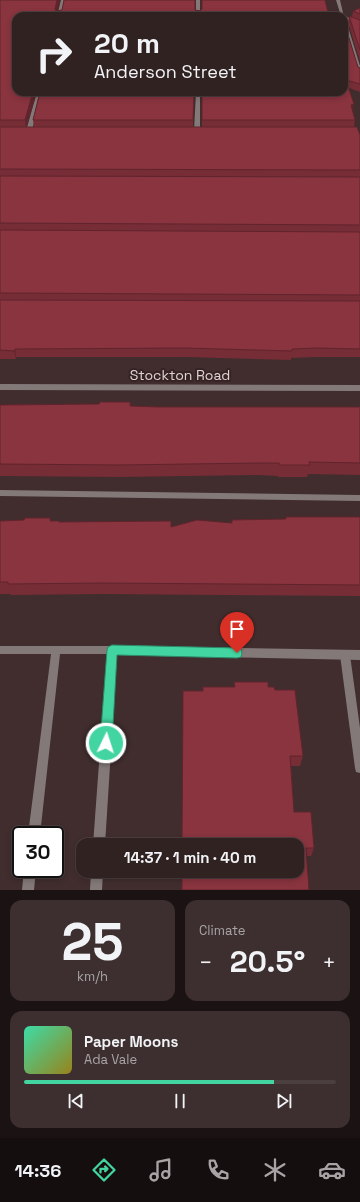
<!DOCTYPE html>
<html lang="en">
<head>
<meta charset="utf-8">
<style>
	body { margin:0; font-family:"Space Grotesk",sans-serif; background:#3d2f2f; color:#f1f3f6; height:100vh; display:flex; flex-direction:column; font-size:15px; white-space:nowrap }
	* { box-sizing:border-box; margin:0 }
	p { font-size:13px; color:#a8a4a5 }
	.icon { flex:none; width:22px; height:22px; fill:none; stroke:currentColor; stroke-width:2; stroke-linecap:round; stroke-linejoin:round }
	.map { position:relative; height:890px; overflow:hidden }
	.panel { display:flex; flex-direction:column; gap:10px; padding:10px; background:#1b1313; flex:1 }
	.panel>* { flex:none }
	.top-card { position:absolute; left:12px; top:12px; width:336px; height:84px; border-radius:12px; box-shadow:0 2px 6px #0003,0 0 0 1px #4c3f40; background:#312222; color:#f1f3f6; overflow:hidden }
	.speed { position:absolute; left:12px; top:826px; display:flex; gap:8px; font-size:20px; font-weight:700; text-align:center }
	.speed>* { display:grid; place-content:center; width:52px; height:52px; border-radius:50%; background:#312222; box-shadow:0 2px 6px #0003,0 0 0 1px #4c3f40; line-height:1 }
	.speed .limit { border:2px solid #111; border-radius:6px; background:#fff; color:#111 }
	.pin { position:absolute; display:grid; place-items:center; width:34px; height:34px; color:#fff; margin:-41px -17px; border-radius:50% 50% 50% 0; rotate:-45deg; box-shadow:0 0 4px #0007 }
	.pin .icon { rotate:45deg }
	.me { position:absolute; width:44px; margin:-22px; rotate:4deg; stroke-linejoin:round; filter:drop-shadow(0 0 3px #0008) }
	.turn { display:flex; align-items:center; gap:14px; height:84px; padding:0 16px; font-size:18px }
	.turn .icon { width:52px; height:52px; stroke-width:2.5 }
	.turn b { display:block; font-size:28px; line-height:34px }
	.big { font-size:30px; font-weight:700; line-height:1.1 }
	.panel .tile { flex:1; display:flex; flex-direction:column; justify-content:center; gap:6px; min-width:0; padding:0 14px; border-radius:12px; background:#3d2f2f }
	.panel .dial { align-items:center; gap:0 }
	.dial b { font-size:52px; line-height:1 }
	.song { display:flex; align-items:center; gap:12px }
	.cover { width:48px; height:48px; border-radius:6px; background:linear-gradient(135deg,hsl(160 70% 55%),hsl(50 70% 35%)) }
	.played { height:4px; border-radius:2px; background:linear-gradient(90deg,#42d4a1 80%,#4c3f40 80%) }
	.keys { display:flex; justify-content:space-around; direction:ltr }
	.heat { display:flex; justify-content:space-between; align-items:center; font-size:22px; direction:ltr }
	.panel .tiles { flex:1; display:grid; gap:10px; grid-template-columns:1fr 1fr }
	.tile:last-child { grid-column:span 2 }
	.trip { position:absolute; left:76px; top:838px; width:228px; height:40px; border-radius:12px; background:#312222; box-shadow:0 2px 6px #0003,0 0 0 1px #4c3f40; font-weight:700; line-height:40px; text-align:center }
	.tabs { display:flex; height:64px; justify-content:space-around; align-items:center; background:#140e0e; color:#a8a4a5 }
	.tabs .icon { width:28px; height:28px }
	.tabs .current { color:#42d4a1 }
	.tabs b { font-size:18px; color:#f1f3f6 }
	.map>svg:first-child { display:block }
</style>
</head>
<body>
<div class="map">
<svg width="360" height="890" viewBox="0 0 360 890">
	<rect width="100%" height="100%" fill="#412d2e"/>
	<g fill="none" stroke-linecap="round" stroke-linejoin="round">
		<path fill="#837979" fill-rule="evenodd" d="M343,16h2l15,7v3l-16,-7v-3z
			M0,490l360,5v6l-360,-5z
			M345,650l3,2 2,3 10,73v45l-4,-1 -1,-4 -15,-113 2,-3z"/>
		<path fill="#837979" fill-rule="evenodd" d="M61,0h4l-4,16h-4z
			M196,0h4v16h-4z
			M336,0h4l4,17 -3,-1z
			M344,19l2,1 14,46v9l-2,-1 -14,-47z
			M37,92h4l-9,39 -3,2 -3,-2z
			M196,92h4v39l-3,2 -3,-2z
			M0,384l360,1v6l-360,-1z
			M0,646h112l248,4v10l-243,-5 -12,190h-12l14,-191h-47l-20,181h-12l23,-181h-51z
			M24,869h12l-2,21h-12z
			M91,871h12l-1,19h-12z"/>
	</g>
	<path fill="#762d36" d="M0,0l57,11 138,-1 134,6h-313v76h21l-11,35h8l-1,-7 7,-28h154l-1,35h9v-35l142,-70 14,45 2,1v24l-11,-4 6,32 -1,7 6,8v222h-44l-25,1v2l-106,-3h-169v2h-16z
		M360,8v53l-12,-38 1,-7 3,1 1,-6z
		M130,402l1,4 27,1h202v68l-52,-1 -1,3h-29v-1l-20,-1 -138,2 -120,-1v-71l99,-1z
		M286,517h74v79l-257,-2 -92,1v-1h-11v-73h15l35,-3 1,3 8,1 112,5 61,-4v-3l54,-1z
		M234,682l34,5 7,3 28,66 -3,10h-9l3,46 20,36 -3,8h-5l-103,-165v-4h31z"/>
	<path fill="#60242c" d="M57,0h3l-4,16 -1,-7z
		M33,92h4l-11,36 -1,-8z
		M354,104l-1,7 -2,-6z
		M15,349l1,8v2l-2,-8z"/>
	<path fill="#89343f" stroke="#60242c" d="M0,0h57l-2,9 1,2 6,-1 2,-10h131v10l5,1 2,-2v-9h123l4,16h-313v76h17l-8,28h-25z
		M360,8v6l-7,-3z
		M343,14v2h-7z
		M349,16l11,4v30z
		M344,22l14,45 2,1v16l-14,-4 8,24 -3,1 4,15h-153v-28h142z
		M40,92h154l-1,28h-160z
		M0,127h357l3,8v35l-360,-1z
		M0,176l360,1v48l-360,-2z
		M0,230l360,2v63l-360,-2z
		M0,300l360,1v48l-43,-1 -25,1v2l-107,-3 -170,1 -1,2 -14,-1z
		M100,402h30v4l28,1h202v56l-51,-1 1,3h-30l-1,-2h-20l-140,2 -119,-1v-59l99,-1z
		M286,517h74v68l-258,-2 -94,1v-2h-8v-61l24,-1 1,-2h25v3h9v1l112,-1v6l26,-7 35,3v-3l54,-1z
		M234,682h34v5h6l1,3h20l8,66h-13l4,56h17l3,36h-8l3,42h-127v-19h115v-26h-115l1,-154h20v-4h32z"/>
	<path fill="#42d4a1" stroke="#2b8a69" d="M112,645l125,3 4,1 1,4 -1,4 -4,1 -120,-3 -5,88 -2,4 -4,2 -4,-2 -2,-4 7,-93 1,-3z"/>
	<g text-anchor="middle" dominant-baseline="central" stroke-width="4" stroke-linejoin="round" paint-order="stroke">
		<g font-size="14" fill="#e0d2d3" stroke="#362324">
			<text x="180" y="375">Stockton Road</text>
		</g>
	</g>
</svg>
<div class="speed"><div class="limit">30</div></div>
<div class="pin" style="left:237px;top:653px;background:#d93025"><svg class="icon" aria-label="arrive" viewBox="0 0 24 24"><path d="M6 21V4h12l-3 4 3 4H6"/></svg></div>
<svg class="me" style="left:106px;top:743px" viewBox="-20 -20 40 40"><circle r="17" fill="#42d4a1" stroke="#fff" stroke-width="3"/><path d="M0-11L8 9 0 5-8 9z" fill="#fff"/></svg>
<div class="trip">14:37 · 1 min · 40 m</div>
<div class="top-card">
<div class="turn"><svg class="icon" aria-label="right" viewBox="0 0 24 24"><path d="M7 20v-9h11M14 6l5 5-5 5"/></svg><div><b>20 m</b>Anderson Street</div></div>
</div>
</div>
<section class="panel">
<div class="tiles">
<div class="tile dial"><b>25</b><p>km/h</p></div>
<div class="tile"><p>Climate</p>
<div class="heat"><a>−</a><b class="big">20.5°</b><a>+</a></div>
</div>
<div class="tile">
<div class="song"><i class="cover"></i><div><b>Paper Moons</b><p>Ada Vale</p></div></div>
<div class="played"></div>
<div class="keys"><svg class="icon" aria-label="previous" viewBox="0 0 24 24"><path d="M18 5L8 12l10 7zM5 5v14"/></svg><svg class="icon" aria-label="pause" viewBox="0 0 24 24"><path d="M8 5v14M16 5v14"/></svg><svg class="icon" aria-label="next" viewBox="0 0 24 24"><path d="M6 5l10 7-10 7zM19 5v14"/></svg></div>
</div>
</div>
</section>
<nav class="tabs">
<b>14:36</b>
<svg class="icon current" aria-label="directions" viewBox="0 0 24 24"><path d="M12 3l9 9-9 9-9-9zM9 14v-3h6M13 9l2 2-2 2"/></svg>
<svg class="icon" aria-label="music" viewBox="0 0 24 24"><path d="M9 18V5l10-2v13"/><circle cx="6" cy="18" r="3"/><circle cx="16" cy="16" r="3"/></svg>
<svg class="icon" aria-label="phone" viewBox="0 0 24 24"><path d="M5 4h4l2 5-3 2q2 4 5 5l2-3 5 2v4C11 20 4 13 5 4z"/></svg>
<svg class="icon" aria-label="climate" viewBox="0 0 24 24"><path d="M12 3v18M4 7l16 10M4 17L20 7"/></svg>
<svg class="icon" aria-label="car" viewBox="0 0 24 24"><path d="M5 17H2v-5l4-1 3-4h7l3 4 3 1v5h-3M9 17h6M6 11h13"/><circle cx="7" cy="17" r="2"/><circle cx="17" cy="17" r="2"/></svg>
</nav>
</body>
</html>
